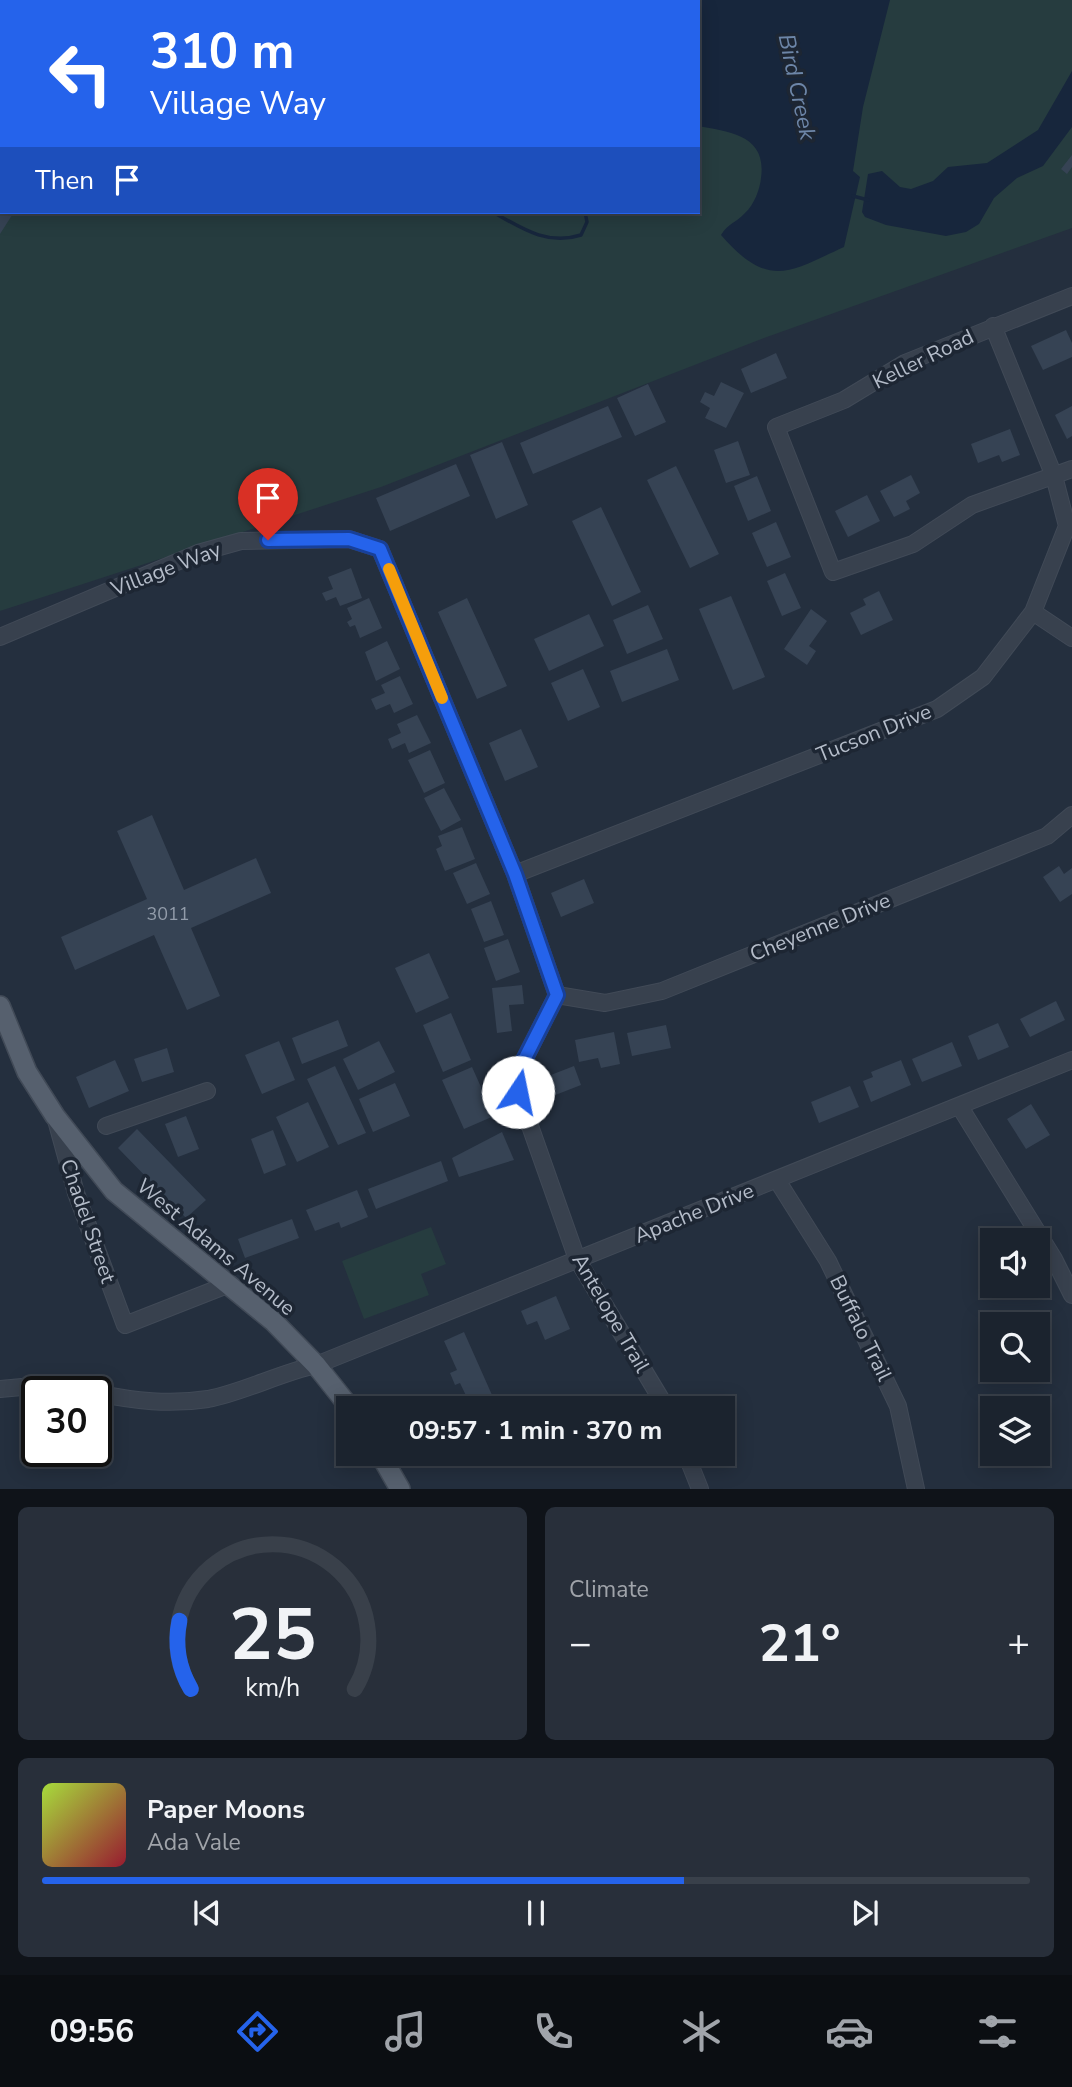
<!DOCTYPE html>
<html lang="en">
<head>
<meta charset="utf-8">
<style>
	body { margin:0; font-family:"Nunito Sans",sans-serif; background:#282f3a; color:#f1f3f6; height:100vh; display:flex; flex-direction:column; font-size:26px; white-space:nowrap }
	* { box-sizing:border-box; margin:0 }
	p { font-size:23px; color:#a0a4aa }
	.icon { flex:none; width:38px; height:38px; fill:none; stroke:currentColor; stroke-width:2; stroke-linecap:round; stroke-linejoin:round }
	.map { position:relative; height:1489px; overflow:hidden }
	.sheet { display:flex; flex-direction:column; gap:18px; padding:18px; background:#0f1319; flex:1 }
	.sheet>* { flex:none }
	.top-card { position:absolute; left:0px; top:0px; width:700px; height:214px; box-shadow:0 4px 18px #0003,0 0 0 2px #39404a; background:#2563eb; color:#fff; overflow:hidden }
	.buttons { position:absolute; left:980px; top:1228px; display:grid; gap:14px }
	.buttons a { display:grid; place-items:center; width:70px; height:70px; border-radius:0px; background:#1b232e; box-shadow:0 4px 18px #0003,0 0 0 2px #39404a; font-size:35px }
	.speed { position:absolute; left:21px; top:1376px; display:flex; gap:14px; font-size:35px; font-weight:700; text-align:center }
	.speed>* { display:grid; place-content:center; width:91px; height:91px; border-radius:50%; background:#1b232e; box-shadow:0 4px 18px #0003,0 0 0 2px #39404a; line-height:1 }
	.speed .limit { border:4px solid #111; border-radius:10px; background:#fff; color:#111 }
	.pin { position:absolute; display:grid; place-items:center; width:60px; height:60px; color:#fff; margin:-72px -30px; border-radius:50% 50% 50% 0; rotate:-45deg; box-shadow:0 0 7px #0007 }
	.pin .icon { rotate:45deg }
	.me { position:absolute; width:77px; margin:-38px; rotate:11deg; stroke-linejoin:round; filter:drop-shadow(0 0 5px #0008) }
	.turn { display:flex; align-items:center; gap:24px; height:147px; padding:0 35px; font-size:32px }
	.turn .icon { width:91px; height:91px; stroke-width:2.5 }
	.turn b { display:block; font-size:49px; line-height:60px }
	.then { display:flex; align-items:center; height:66px; padding:0 35px; background:#0003; gap:14px; font-size:26px }
	.big { font-size:52px; font-weight:700; line-height:1.1 }
	.sheet .card { flex:1; display:flex; flex-direction:column; justify-content:center; gap:10px; min-width:0; padding:0 24px; border-radius:10px; background:#282f3a }
	.sheet .dial { align-items:center; gap:0 }
	.dial svg { height:182px; overflow:visible; fill:none; stroke:#39404a; stroke-width:7; stroke-linecap:round; text-anchor:middle }
	.dial text { fill:#f1f3f6; stroke:none }
	.song { display:flex; align-items:center; gap:21px }
	.cover { width:84px; height:84px; border-radius:10px; background:linear-gradient(135deg,hsl(80 70% 55%),hsl(350 70% 35%)) }
	.played { height:7px; border-radius:4px; background:linear-gradient(90deg,#2563eb 65%,#39404a 65%) }
	.keys { display:flex; justify-content:space-around; direction:ltr }
	.heat { display:flex; justify-content:space-between; align-items:center; font-size:38px; direction:ltr }
	.sheet .tiles { flex:1; display:grid; gap:18px; grid-template-columns:1fr 1fr }
	.card:last-child { grid-column:span 2 }
	.trip { position:absolute; left:336px; top:1396px; width:399px; height:70px; border-radius:0px; background:#1b232e; box-shadow:0 4px 18px #0003,0 0 0 2px #39404a; font-weight:700; line-height:70px; text-align:center }
	.dock { display:flex; height:112px; justify-content:space-around; align-items:center; background:#0b0e12; color:#a0a4aa }
	.dock .icon { width:49px; height:49px }
	.dock .current { color:#2563eb }
	.dock b { font-size:32px; color:#f1f3f6 }
	.map>svg:first-child { display:block }
</style>
</head>
<body>
<div class="map">
<svg width="1072" height="1489" viewBox="0 0 1072 1489">
	<rect width="100%" height="100%" fill="#242f3e"/>
	<path fill="#263c3f" fill-rule="evenodd" d="M0,0h1072v228l-308,110 -383,149 -381,124zM2,2h696v210h-696z
		M431,1227l15,37 -25,10 8,21 -65,24 -22,-58z"/>
	<path fill="#17263c" d="M510,0h380l-27,107 -10,64 7,6 -16,70c-55,25 -75,43 -123,-12 7,-12 15,-12 24,-22 9,-8 15,-24 16,-35 6,-43 -31,-46 -63,-52v-124z
		M1072,71v56l-29,39 -26,12 -23,20 -15,26 -13,8 -20,4 -60,-11 -21,-8 -3,-5 6,-38 14,-3 18,16 11,2 22,-8 15,-14 39,-4 51,-33z"/>
	<g fill="none" stroke-linecap="round" stroke-linejoin="round">
		<path stroke="#17263c" stroke-width="3.5" d="M284,0v2
			M0,137l2,-1
			M853,196l15,4
			M493,212c28,16 54,34 88,23l6,-13 -2,-10"/>
	</g>
	<path fill="#364354" d="M1072,155v12l-5,7 -6,-5z
		M0,212h14l-14,22z
		M1066,330l6,13v14l-29,13 -12,-24z
		M776,353l11,25 -36,15 -10,-24z
		M721,382l23,11 -18,35 -21,-10 5,-10 -10,-6 5,-10 9,4z
		M648,384l18,38 -31,14 -18,-38z
		M608,406l14,31 -89,37 -13,-31z
		M1072,406v30l-5,3 -12,-24z
		M1010,429l10,26 -18,7 -3,-7 -21,8 -7,-19z
		M738,441l12,34 -24,8 -12,-33z
		M502,442l26,63 -32,14 -26,-64z
		M456,464l14,32 -80,35 -14,-33z
		M676,466l43,88 -29,14 -43,-88z
		M911,475l9,18 -14,8 4,8 -16,8 -14,-26z
		M757,476l14,35 -23,10 -14,-35z
		M867,495l13,26 -32,16 -13,-26z
		M601,507l40,85 -29,14 -40,-85z
		M776,522l15,35 -24,10 -15,-34z
		M351,568l11,30 -22,8 -4,-9 -10,4 -4,-8 11,-4 -5,-12z
		M785,573l16,35 -19,8 -15,-35z
		M879,591l14,29 -32,15 -11,-22 16,-8 -3,-6z
		M731,596l34,81 -32,13 -34,-81z
		M369,598l13,30 -22,10 -5,-13 -5,2 -3,-5 5,-3 -5,-11z
		M467,598l40,88 -30,13 -39,-87z
		M648,605l15,34 -36,15 -14,-34z
		M811,609l16,12 -18,25 7,5 -9,14 -23,-16z
		M589,614l15,32 -55,25 -15,-32z
		M387,641l13,28 -24,12 -11,-29z
		M667,649l12,31 -57,22 -12,-31z
		M583,669l17,38 -32,14 -17,-38z
		M400,676l13,28 -19,9 -4,-9 -14,6 -5,-11 14,-6 -4,-8z
		M417,715l14,28 -22,10 -4,-10 -13,6 -4,-10 13,-6 -4,-9z
		M521,729l17,38 -33,14 -16,-38z
		M430,750l15,33 -21,10 -16,-33z
		M444,788l17,32 -20,11 -17,-33z
		M152,815l32,75 72,-32 15,35 -80,35 29,68 -33,14 -33,-75 -79,35 -14,-33 86,-38 -30,-68z
		M462,827l13,32 -30,12 -9,-22 6,-3 -4,-10z
		M476,863l14,31 -23,10 -14,-31z
		M1059,866l5,8 8,-6v26l-12,8 -17,-25z
		M584,879l10,24 -33,14 -10,-24z
		M491,901l13,34 -20,7 -13,-33z
		M508,939l12,33 -24,9 -12,-33z
		M429,953l20,45 -33,15 -21,-45z
		M522,985l2,19 -15,1 3,26 -15,2 -5,-45z
		M1056,1001l9,19 -35,17 -10,-18z
		M451,1013l20,47 -28,12 -20,-47z
		M338,1020l10,26 -46,18 -10,-26z
		M998,1023l11,24 -31,13 -10,-24z
		M666,1025l5,23 -39,8 -5,-23z
		M614,1032l6,32 -19,4 -3,-10 -19,4 -4,-22z
		M279,1041l16,39 -33,14 -17,-39z
		M379,1041l16,31 -37,18 -15,-31z
		M952,1042l10,24 -40,16 -10,-23z
		M167,1048l7,24 -32,10 -8,-23z
		M115,1060l14,31 -40,17 -13,-31z
		M901,1060l10,25 -40,17 -8,-21 10,-4 -2,-5z
		M335,1066l31,67 -28,12 -31,-66z
		M574,1066l7,19 -36,14 -7,-19z
		M472,1067l22,49 -30,13 -22,-49z
		M395,1083l15,33 -37,16 -14,-33z
		M850,1086l9,21 -40,16 -8,-21z
		M308,1102l21,45 -32,15 -21,-45z
		M1031,1104l19,31 -24,14 -19,-30z
		M186,1116l13,33 -21,8 -13,-33z
		M137,1129l69,71 -20,18 -68,-70z
		M273,1130l13,35 -22,9 -13,-35z
		M502,1132l12,28 -55,17 -7,-19z
		M441,1161l7,20 -72,28 -8,-20z
		M357,1190l11,27 -27,11 -2,-6 -24,9 -9,-21z
		M292,1219l7,19 -54,20 -7,-19z
		M556,1296l14,33 -25,11 -8,-19 -10,4 -6,-14z
		M464,1332l28,63 -22,9 -10,-21 -5,2 -5,-12 7,-3 -13,-29z"/>
	<g fill="none" stroke-linecap="round" stroke-linejoin="round">
		<defs>
			<path id="minor" d="M1072,296l-167,67 -61,37 -68,27 57,145 80,-28 59,-39 100,-36
				M1033,612l39,26
				M0,637l198,-84 43,-12 108,-2 31,10 135,325 42,121 -33,65 -6,32 59,167 90,150
				M515,874l422,-165 46,-32 50,-65 34,-86 -13,-50 -61,-150
				M557,995l48,8 57,-12 385,-155 25,-21
				M960,1107l94,152 18,36
				M56,1120l20,73 49,132 102,-40
				M106,1126l101,-35
				M777,1180l51,81 70,145 18,83
				M0,1389l22,-2 63,4
				M96,1393c39,8 73,12 112,6 33,-6 72,-26 108,-34l756,-305
				M686,1454l14,35"/>
			<path id="major" d="M0,1006l27,66 28,44 59,75 160,131 42,43 35,44
				M380,1454l20,35"/>
		</defs>
		<use href="#minor" stroke="#414a57" stroke-width="18"/>
		<use href="#major" stroke="#414a57" stroke-width="22"/>
		<use href="#minor" stroke="#38414e" stroke-width="16"/>
		<use href="#major" stroke="#56606e" stroke-width="19"/>
	</g>
	<g fill="none" stroke-linecap="round" stroke-linejoin="round">
		<defs>
			<path id="route" d="M268,540l81,-1 31,10 135,325 42,121 -33,65 -6,32"/>
		</defs>
		<use href="#route" stroke="#184099" stroke-width="18"/>
		<use href="#route" stroke="#2563eb" stroke-width="12"/>
		<path stroke="#f59e0b" stroke-width="12" d="M389,569l53,129"/>
	</g>
	<g text-anchor="middle" dominant-baseline="central" stroke-width="7" stroke-linejoin="round" paint-order="stroke">
		<g font-size="18" fill="#929caa">
			<text x="168" y="914">3011</text>
		</g>
		<g font-size="21" fill="#b4bcc9" stroke="#1d2633">
			<text transform="translate(923 359) rotate(-26)">Keller Road</text>
			<text transform="translate(166 569) rotate(-21)">Village Way</text>
			<text transform="translate(874 733) rotate(-22)">Tucson Drive</text>
			<text transform="translate(820 927) rotate(-22)">Cheyenne Drive</text>
			<text transform="translate(694 1213) rotate(-22)">Apache Drive</text>
			<text transform="translate(88 1221) rotate(71)">Chadel Street</text>
			<text transform="translate(216 1247) rotate(40)">West Adams Avenue</text>
			<text transform="translate(611 1313) rotate(60)">Antelope Trail</text>
			<text transform="translate(861 1328) rotate(64)">Buffalo Trail</text>
		</g>
		<g font-size="23" font-style="italic" fill="#6d86a8" stroke="#1d2633">
			<text transform="translate(797 87) rotate(78)">Bird Creek</text>
		</g>
	</g>
</svg>
<div class="buttons">
<a><svg class="icon" aria-label="sound" viewBox="0 0 24 24"><path d="M4 9h4l5-4v14l-5-4H4zM17 9q2 3 0 6"/></svg></a>
<a><svg class="icon" aria-label="search" viewBox="0 0 24 24"><circle cx="10" cy="10" r="6"/><path d="M15 15l6 6"/></svg></a>
<a><svg class="icon" aria-label="layers" viewBox="0 0 24 24"><path d="M12 4l9 5-9 5-9-5zM3 14l9 5 9-5"/></svg></a>
</div>
<div class="speed"><div class="limit">30</div></div>
<div class="pin" style="left:268px;top:540px;background:#d93025"><svg class="icon" aria-label="arrive" viewBox="0 0 24 24"><path d="M6 21V4h12l-3 4 3 4H6"/></svg></div>
<svg class="me" style="left:518px;top:1092px" viewBox="-20 -20 40 40"><circle r="19" fill="#fff"/><path d="M0-13L10 11 0 6-10 11z" fill="#2563eb"/></svg>
<div class="trip">09:57 · 1 min · 370 m</div>
<div class="top-card">
<div class="turn"><svg class="icon" aria-label="left" viewBox="0 0 24 24"><path d="M17 20v-9H6M10 6l-5 5 5 5"/></svg><div><b>310 m</b>Village Way</div></div>
<div class="then">Then<svg class="icon" aria-label="arrive" viewBox="0 0 24 24"><path d="M6 21V4h12l-3 4 3 4H6"/></svg></div>
</div>
</div>
<section class="sheet">
<div class="tiles">
<div class="card dial"><svg viewBox="0 0 100 80">
<path d="M14 69A42 42 0 1 1 86 69"/>
<path d="M14 69A42 42 0 0 1 9 39" stroke="#2563eb"/>
<text x="50" y="56" font-size="32" font-weight="700">25</text>
<text x="50" y="72" font-size="11">km/h</text>
</svg></div>
<div class="card"><p>Climate</p>
<div class="heat"><a>−</a><b class="big">21°</b><a>+</a></div>
</div>
<div class="card">
<div class="song"><i class="cover"></i><div><b>Paper Moons</b><p>Ada Vale</p></div></div>
<div class="played"></div>
<div class="keys"><svg class="icon" aria-label="previous" viewBox="0 0 24 24"><path d="M18 5L8 12l10 7zM5 5v14"/></svg><svg class="icon" aria-label="pause" viewBox="0 0 24 24"><path d="M8 5v14M16 5v14"/></svg><svg class="icon" aria-label="next" viewBox="0 0 24 24"><path d="M6 5l10 7-10 7zM19 5v14"/></svg></div>
</div>
</div>
</section>
<nav class="dock">
<b>09:56</b>
<svg class="icon current" aria-label="directions" viewBox="0 0 24 24"><path d="M12 3l9 9-9 9-9-9zM9 14v-3h6M13 9l2 2-2 2"/></svg>
<svg class="icon" aria-label="music" viewBox="0 0 24 24"><path d="M9 18V5l10-2v13"/><circle cx="6" cy="18" r="3"/><circle cx="16" cy="16" r="3"/></svg>
<svg class="icon" aria-label="phone" viewBox="0 0 24 24"><path d="M5 4h4l2 5-3 2q2 4 5 5l2-3 5 2v4C11 20 4 13 5 4z"/></svg>
<svg class="icon" aria-label="climate" viewBox="0 0 24 24"><path d="M12 3v18M4 7l16 10M4 17L20 7"/></svg>
<svg class="icon" aria-label="car" viewBox="0 0 24 24"><path d="M5 17H2v-5l4-1 3-4h7l3 4 3 1v5h-3M9 17h6M6 11h13"/><circle cx="7" cy="17" r="2"/><circle cx="17" cy="17" r="2"/></svg>
<svg class="icon" aria-label="filters" viewBox="0 0 24 24"><path d="M4 7h16M4 17h16"/><circle cx="9" cy="7" r="2"/><circle cx="15" cy="17" r="2"/></svg>
</nav>
</body>
</html>
